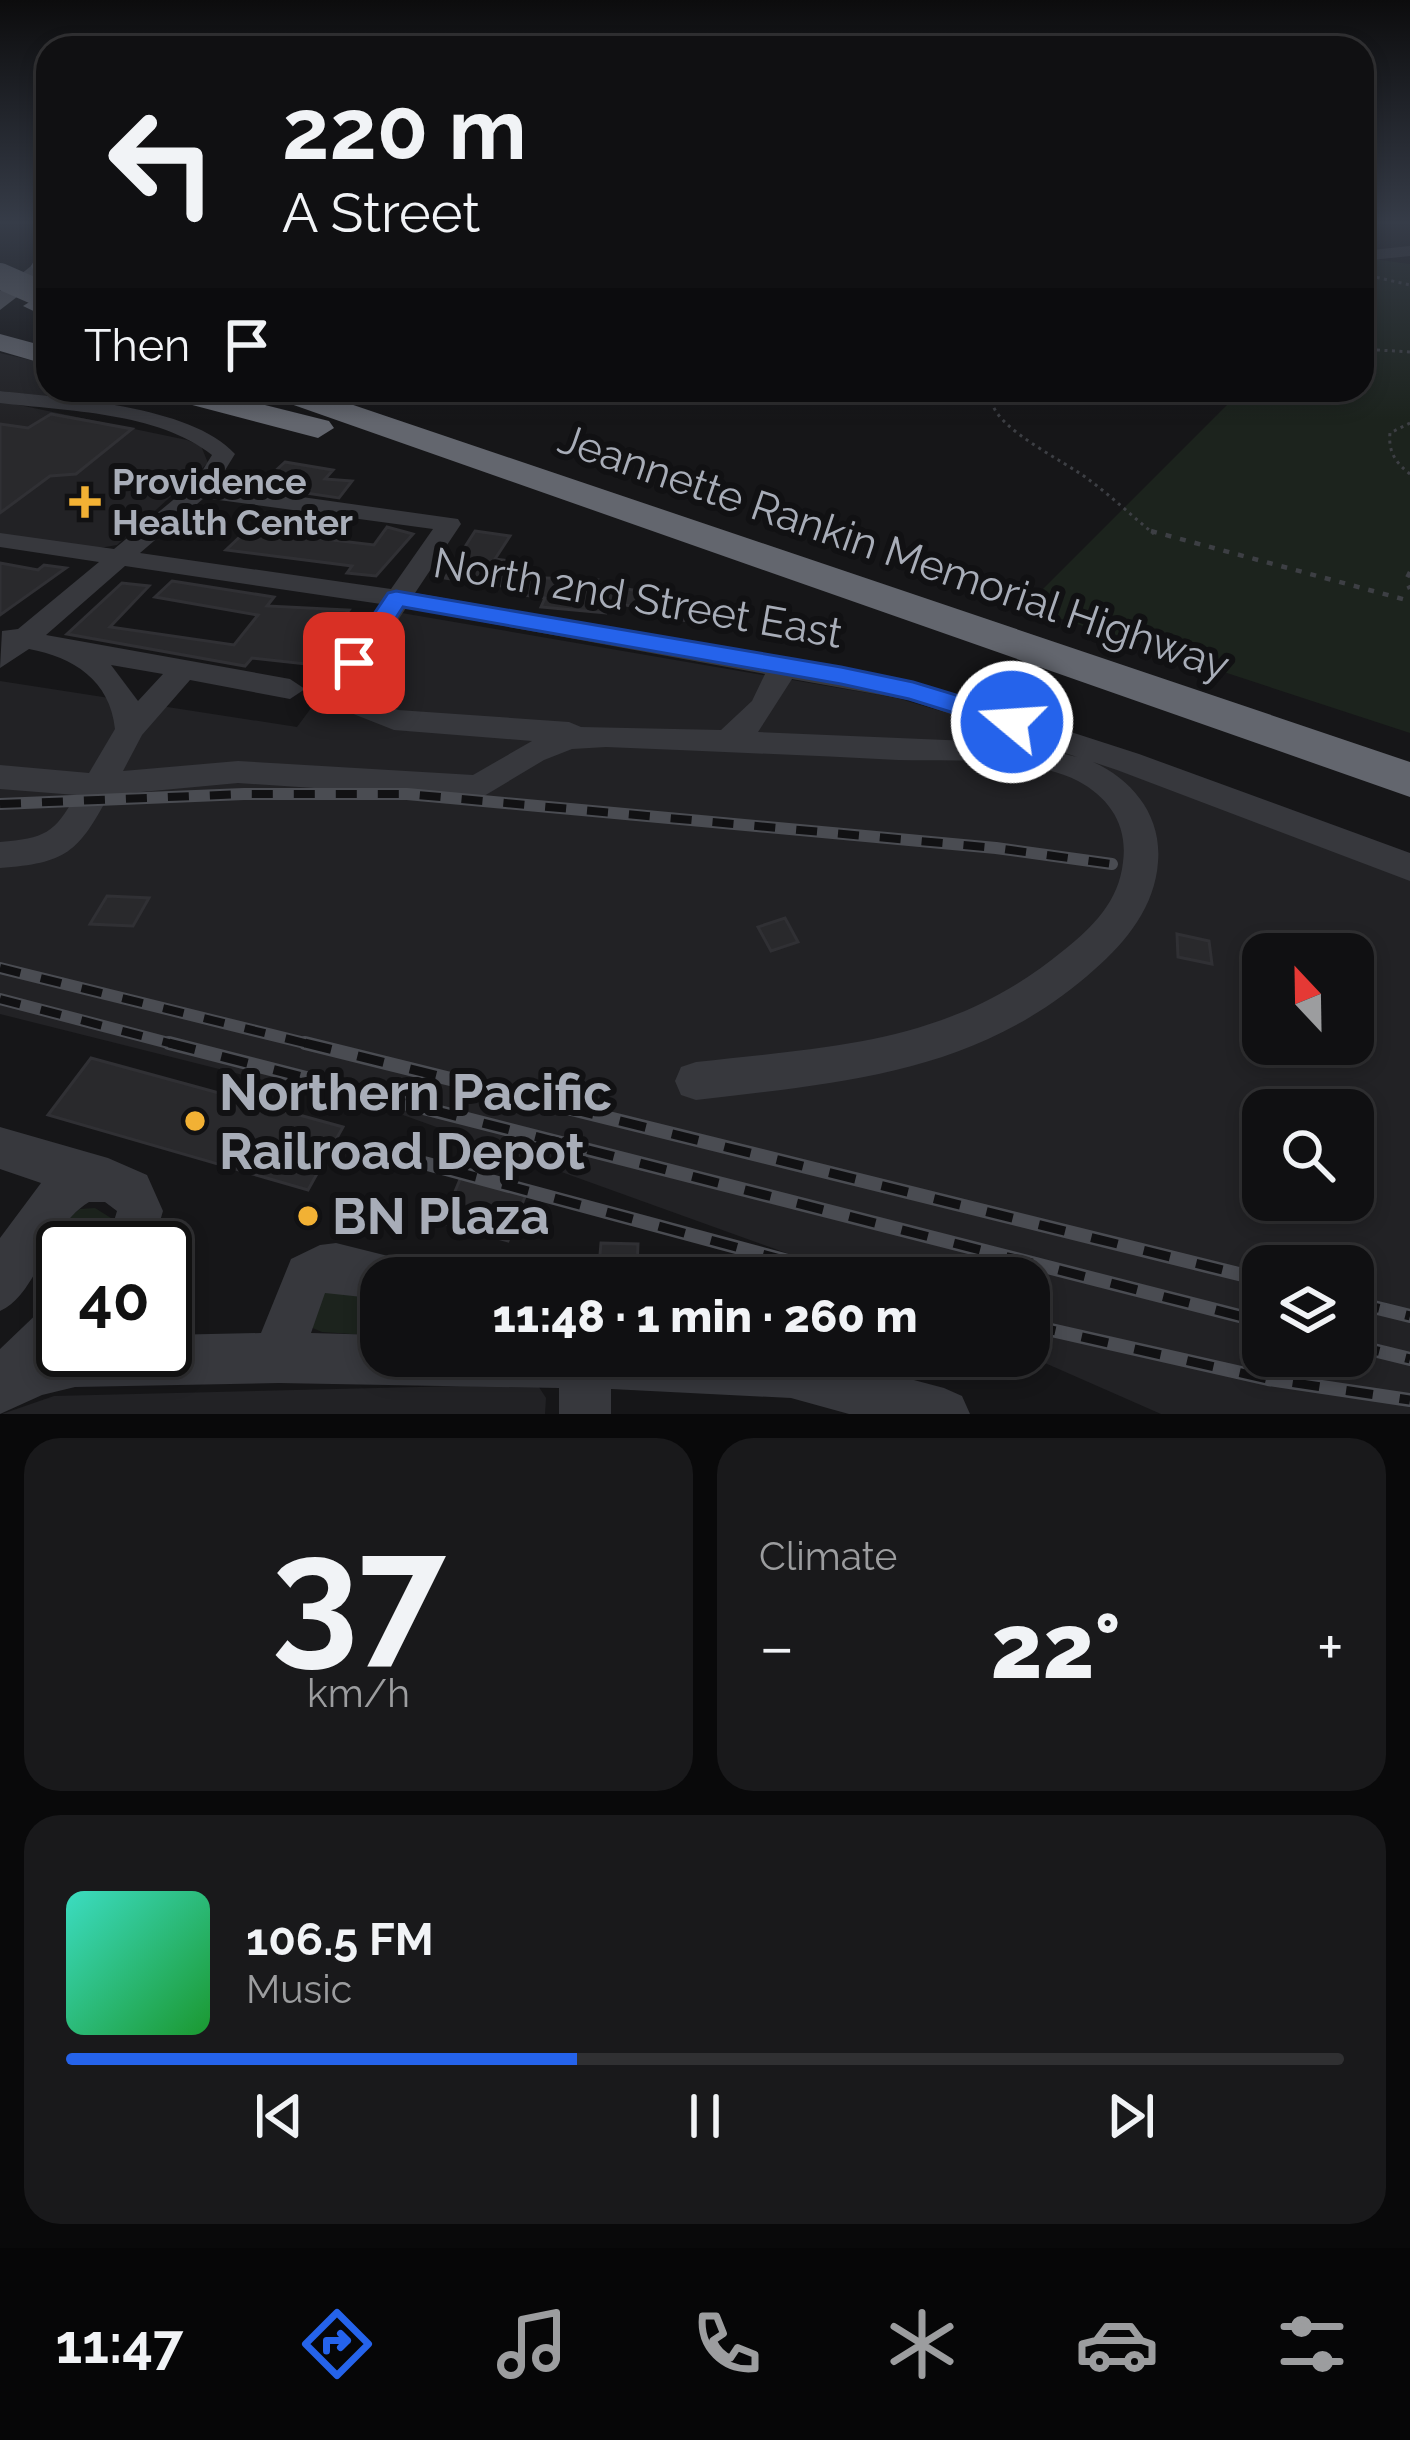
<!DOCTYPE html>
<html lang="en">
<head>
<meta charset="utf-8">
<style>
	body { margin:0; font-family:Raleway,sans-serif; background:#19191b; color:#f1f3f6; height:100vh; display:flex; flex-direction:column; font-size:45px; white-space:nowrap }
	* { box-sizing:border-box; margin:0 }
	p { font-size:39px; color:#9c9d9f }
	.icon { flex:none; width:66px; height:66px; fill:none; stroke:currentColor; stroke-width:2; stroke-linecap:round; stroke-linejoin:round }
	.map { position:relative; height:1414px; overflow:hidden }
	.drawer { display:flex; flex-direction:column; gap:24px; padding:24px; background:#09090a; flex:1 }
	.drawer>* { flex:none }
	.hud { position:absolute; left:36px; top:36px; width:1338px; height:366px; border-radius:36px; box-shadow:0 6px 18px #0003,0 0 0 3px #303032; background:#101012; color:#f1f3f6; overflow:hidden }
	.needle { width:78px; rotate:338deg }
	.buttons { position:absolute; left:1242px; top:933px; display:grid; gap:24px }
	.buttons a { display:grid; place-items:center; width:132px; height:132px; border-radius:24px; background:#101012; box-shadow:0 6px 18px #0003,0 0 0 3px #303032; font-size:60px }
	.speed { position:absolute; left:36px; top:1221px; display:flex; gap:24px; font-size:60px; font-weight:700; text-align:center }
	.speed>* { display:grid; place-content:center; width:156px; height:156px; border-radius:50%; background:#101012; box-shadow:0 6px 18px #0003,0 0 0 3px #303032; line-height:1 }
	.speed .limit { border:6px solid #111; border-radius:18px; background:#fff; color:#111 }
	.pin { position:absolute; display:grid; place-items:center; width:102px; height:102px; color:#fff; margin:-51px; border-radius:24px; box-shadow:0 6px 18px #0006 }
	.me { position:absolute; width:132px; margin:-66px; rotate:288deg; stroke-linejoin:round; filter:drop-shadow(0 0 9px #0008) }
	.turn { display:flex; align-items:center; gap:42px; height:252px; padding:0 48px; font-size:54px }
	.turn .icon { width:156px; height:156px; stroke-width:2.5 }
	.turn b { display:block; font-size:84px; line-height:102px }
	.then { display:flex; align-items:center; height:114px; padding:0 48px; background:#0003; gap:24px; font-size:45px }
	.big { font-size:90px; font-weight:800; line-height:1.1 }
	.drawer .card { flex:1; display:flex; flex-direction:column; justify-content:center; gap:18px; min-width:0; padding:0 42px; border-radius:36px; background:#19191b }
	.drawer .dial { align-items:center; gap:0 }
	.dial b { font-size:156px; line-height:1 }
	.song { display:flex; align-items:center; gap:36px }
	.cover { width:144px; height:144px; border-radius:18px; background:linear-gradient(135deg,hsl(170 70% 55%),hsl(130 70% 35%)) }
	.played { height:12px; border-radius:6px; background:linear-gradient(90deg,#2563eb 40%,#303032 40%) }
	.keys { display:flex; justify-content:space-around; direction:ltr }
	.heat { display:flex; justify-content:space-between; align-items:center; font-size:66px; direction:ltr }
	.drawer .tiles { flex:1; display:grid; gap:24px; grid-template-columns:1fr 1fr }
	.card:last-child { grid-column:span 2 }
	.trip { position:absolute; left:360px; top:1257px; width:690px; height:120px; border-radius:36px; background:#101012; box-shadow:0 6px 18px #0003,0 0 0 3px #303032; font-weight:800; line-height:120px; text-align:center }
	.menu { display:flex; height:192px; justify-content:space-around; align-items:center; background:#060607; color:#9c9d9f }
	.menu .icon { width:84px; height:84px }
	.menu .current { color:#2563eb }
	.menu b { font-size:54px; color:#f1f3f6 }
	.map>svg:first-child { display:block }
</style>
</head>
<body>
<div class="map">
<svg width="1410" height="1414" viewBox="0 0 1410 1414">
	<rect width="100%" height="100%" fill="#161618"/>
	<path fill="#222225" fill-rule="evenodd" d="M0,353l48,11v26h7l-11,7 -44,-6z
		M0,401l187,39 14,6 7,17 -91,82 -23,4 -94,-15z
		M384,610l513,88 138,41 375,139v536h-249l-132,-58v-78h-173l-453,-163 -403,-101v-333l297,46zM1263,954h90v90h-90zM1263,1110h90v90h-90zM1263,1266h90v90h-90z
		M537,1384l9,14 -1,16h-543l52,-18z"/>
	<path fill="#1c231d" d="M1373,259l37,5v469l-385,-126 217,-217h120v-120z
		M95,1208l16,10 -2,30h-46v34l-18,-2 -9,-9 8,-37 36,-25z
		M312,1292l69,2v42l-59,-4 -14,-6z"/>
	<path fill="#29292c" stroke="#303034" stroke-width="3" d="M51,414l81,15 -56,45 -26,2 -50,37v-89l28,4z
		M285,462l48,8 -8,9 27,2 -13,17 -80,-12z
		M387,527l26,7 -37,42 -29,-3 5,-7 -126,-16 21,-20 127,15z
		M475,531l35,5 -15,23 29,4 -16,24 -63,-9z
		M0,563l38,7 6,-5 22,3 -66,47z
		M520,577l77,3 -2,3 112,21 -8,19 -27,-5 3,-7 -51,-6 -2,4 -13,-2 -3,6 -65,-6 4,-9 -35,-5z
		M172,581l102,16 -7,9 82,4 -43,54 -54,-6 -7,8 -178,-32 55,-51 27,3 -39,41 124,18 24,-30 -103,-18z
		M107,896l42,2 -16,28 -43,-2z
		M785,918l13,24 -27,9 -13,-24z
		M1177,934l32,7 3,23 -34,-7z
		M91,1058l252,69 -35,63 -260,-75z
		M461,1177l65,17 -18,47 -66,-18z
		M601,1243l37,1 -1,23h-38z"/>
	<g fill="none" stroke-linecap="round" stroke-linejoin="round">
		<path stroke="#3d3f44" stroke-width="3" stroke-dasharray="3 4.5" stroke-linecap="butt" d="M1362,274l48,11
			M1362,349l48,3
			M971,390l21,13c8,28 72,58 96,76 23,17 44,37 66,55
			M1410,423l-20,10c-2,19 6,30 20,41"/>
		<path stroke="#3d3f44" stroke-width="4.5" stroke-dasharray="6 9" stroke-linecap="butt" d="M1151,531l259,70
			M1410,572l-4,8 4,9"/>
		<path fill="#37383d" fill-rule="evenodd" d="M1410,246v10l-48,5v-10z
			M0,391c63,7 191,14 235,63l-19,31 242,34 3,5 -46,69 498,88 226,73 271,99v28l-293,-111 -24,-8c40,18 69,54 65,100 -3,44 -31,79 -63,107 -117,105 -250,113 -399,131l-15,-5 -6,-14 6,-14 15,-5c140,-16 254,-18 368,-112 29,-23 55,-49 59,-88 5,-36 -13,-64 -45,-81 -53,-26 -123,-19 -180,-21 -98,-5 -195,-9 -292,-13l-34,2 -28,11 -65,39 -241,-16 -129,12c-31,58 -43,68 -109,73v-26c45,-4 54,-8 76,-47l-76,-6v-24l89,8 26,-44c-5,-49 -42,-72 -86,-80l-29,19 2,-37 16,-2 81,-67 -99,-15v-14l114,16 82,-68 16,-26c-54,-43 -146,-44 -212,-52zM204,498l229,31 -42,60 -251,-36zM125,566l256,38 -63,91 5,7 71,28 138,11 -59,34 -235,-14 -115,10 19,-36 48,-55 100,19 15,-10 -15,-10 -244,-44zM406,608l359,66 -13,27 -31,29 -140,-3 -12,-5 -171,-12 -47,-19zM111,665l52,9 -25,27zM792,679l117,21 168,57 -60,-14 -259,-11z
			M0,1127l108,31 39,17 16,36 -11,37h-46l11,-37 -12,-9h-16c-43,26 -52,93 -89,109v-73l41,-55 -41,-14z
			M336,1243l72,18 7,17h-34v21l-56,-6 -14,40 70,2v21h442l121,32 18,8 8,18h-121l-58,-16 -180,-9v25h-52v-26l-280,-5 -204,4 -33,8 -42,19v-65l46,-44 17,-8v53h102v-15l96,-2 30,-74 29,-14z"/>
		<path fill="#53555c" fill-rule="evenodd" d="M48,261v12l-48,37v-19l36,-29z"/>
		<path fill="#63666e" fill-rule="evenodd" d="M48,248v24l-14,-1 -3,-5 9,-16z
			M36,298l12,3v17l-25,-12z
			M0,334l48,13v18l-48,-14z
			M154,390h51l124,31 5,7 -16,10 -160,-42z
			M264,390h45l1101,372v35l-1142,-401z"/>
		<defs>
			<path id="rail-far1" d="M0,804l244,-10h163l589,54 116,16
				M0,968l317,78
				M0,999l180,47"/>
			<path id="rail" d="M169,1043l1094,279
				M305,1043l958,237
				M398,1156l453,122
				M1353,1302l57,14
				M1029,1325l239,54 142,21
				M1353,1345l57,14"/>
		</defs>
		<use href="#rail-far1" stroke="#4a4c52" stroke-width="12"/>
		<use href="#rail" stroke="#4a4c52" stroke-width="14"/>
		<use href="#rail-far1" stroke="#111113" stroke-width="8" stroke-dasharray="21" stroke-linecap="butt"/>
		<use href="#rail" stroke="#111113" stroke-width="9" stroke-dasharray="27" stroke-linecap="butt"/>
		<path stroke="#63666e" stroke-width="26" d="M0,276l48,21"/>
	</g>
	<linearGradient id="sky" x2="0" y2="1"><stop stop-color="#0c0c0d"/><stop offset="0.53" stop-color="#363c48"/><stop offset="1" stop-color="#363c48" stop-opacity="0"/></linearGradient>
	<rect width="1410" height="420" fill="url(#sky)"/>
	<path fill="#2563eb" stroke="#184099" stroke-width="3" d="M396,591l445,76 72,15 109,33 4,7 -14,9 -103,-32 -68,-15 -438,-77 -40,62h-18l-4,-6 4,-6 43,-64z"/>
	<g fill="#f2b134" stroke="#111113" stroke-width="4.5">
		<path d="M79 484h12v12h12v12h-12v12h-12v-12h-12v-12h12z"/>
		<circle cx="195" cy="1121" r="12"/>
		<circle cx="308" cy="1216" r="12"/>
	</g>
	<g text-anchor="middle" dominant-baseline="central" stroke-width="12" stroke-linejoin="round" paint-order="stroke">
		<g font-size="36" font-weight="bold" fill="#a8adb8" stroke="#111113" text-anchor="start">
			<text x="112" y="481">Providence<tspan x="112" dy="41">Health Center</tspan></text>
		</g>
		<g font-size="42" fill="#a8adb8" stroke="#111113">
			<text transform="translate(894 552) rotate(19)">Jeannette Rankin Memorial Highway</text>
			<text transform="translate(638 598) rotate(10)">North 2nd Street East</text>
		</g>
		<g font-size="51" font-weight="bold" fill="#a8adb8" stroke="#111113" text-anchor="start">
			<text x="219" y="1092">Northern Pacific<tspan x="219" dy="59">Railroad Depot</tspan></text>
			<text x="332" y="1216">BN Plaza</text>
		</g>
	</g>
</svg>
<div class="buttons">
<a><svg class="needle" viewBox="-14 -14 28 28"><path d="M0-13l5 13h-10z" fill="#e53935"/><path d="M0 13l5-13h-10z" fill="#9c9d9f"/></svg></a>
<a><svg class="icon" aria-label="search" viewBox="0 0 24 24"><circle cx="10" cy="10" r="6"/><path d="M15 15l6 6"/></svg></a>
<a><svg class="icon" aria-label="layers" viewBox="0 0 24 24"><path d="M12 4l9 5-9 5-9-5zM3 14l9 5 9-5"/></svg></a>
</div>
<div class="speed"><div class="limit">40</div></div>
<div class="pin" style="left:354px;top:663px;background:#d93025"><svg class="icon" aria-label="arrive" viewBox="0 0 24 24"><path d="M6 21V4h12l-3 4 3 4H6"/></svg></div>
<svg class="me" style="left:1012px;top:722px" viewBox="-20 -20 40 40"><circle r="17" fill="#2563eb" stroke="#fff" stroke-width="3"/><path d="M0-11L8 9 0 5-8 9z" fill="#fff"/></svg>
<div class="trip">11:48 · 1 min · 260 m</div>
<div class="hud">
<div class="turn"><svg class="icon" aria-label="left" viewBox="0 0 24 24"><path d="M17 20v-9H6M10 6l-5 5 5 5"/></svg><div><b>220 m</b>A Street</div></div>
<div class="then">Then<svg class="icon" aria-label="arrive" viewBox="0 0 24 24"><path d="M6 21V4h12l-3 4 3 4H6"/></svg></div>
</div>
</div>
<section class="drawer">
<div class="tiles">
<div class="card dial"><b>37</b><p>km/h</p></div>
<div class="card"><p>Climate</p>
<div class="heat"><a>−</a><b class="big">22°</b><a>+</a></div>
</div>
<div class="card">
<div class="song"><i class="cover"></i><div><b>106.5 FM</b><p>Music</p></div></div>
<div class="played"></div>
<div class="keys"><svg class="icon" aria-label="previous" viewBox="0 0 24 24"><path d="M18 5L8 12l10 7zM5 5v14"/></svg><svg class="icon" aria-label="pause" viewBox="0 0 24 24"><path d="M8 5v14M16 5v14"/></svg><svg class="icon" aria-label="next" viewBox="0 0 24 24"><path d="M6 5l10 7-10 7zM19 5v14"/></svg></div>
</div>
</div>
</section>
<nav class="menu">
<b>11:47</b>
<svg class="icon current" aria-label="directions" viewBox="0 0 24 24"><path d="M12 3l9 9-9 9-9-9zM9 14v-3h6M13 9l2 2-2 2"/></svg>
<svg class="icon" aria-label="music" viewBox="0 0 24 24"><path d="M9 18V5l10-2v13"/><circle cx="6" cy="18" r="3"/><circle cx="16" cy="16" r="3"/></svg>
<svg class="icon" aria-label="phone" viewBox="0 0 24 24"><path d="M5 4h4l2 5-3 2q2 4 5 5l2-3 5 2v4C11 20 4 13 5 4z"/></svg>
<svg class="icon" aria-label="climate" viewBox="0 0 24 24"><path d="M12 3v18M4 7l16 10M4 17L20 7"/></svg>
<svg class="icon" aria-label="car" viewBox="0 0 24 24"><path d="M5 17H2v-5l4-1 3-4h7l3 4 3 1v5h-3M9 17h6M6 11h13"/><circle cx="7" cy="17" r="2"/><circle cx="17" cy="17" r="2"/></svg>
<svg class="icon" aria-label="filters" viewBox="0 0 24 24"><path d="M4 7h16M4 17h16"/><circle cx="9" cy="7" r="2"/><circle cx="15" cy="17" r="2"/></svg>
</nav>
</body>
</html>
